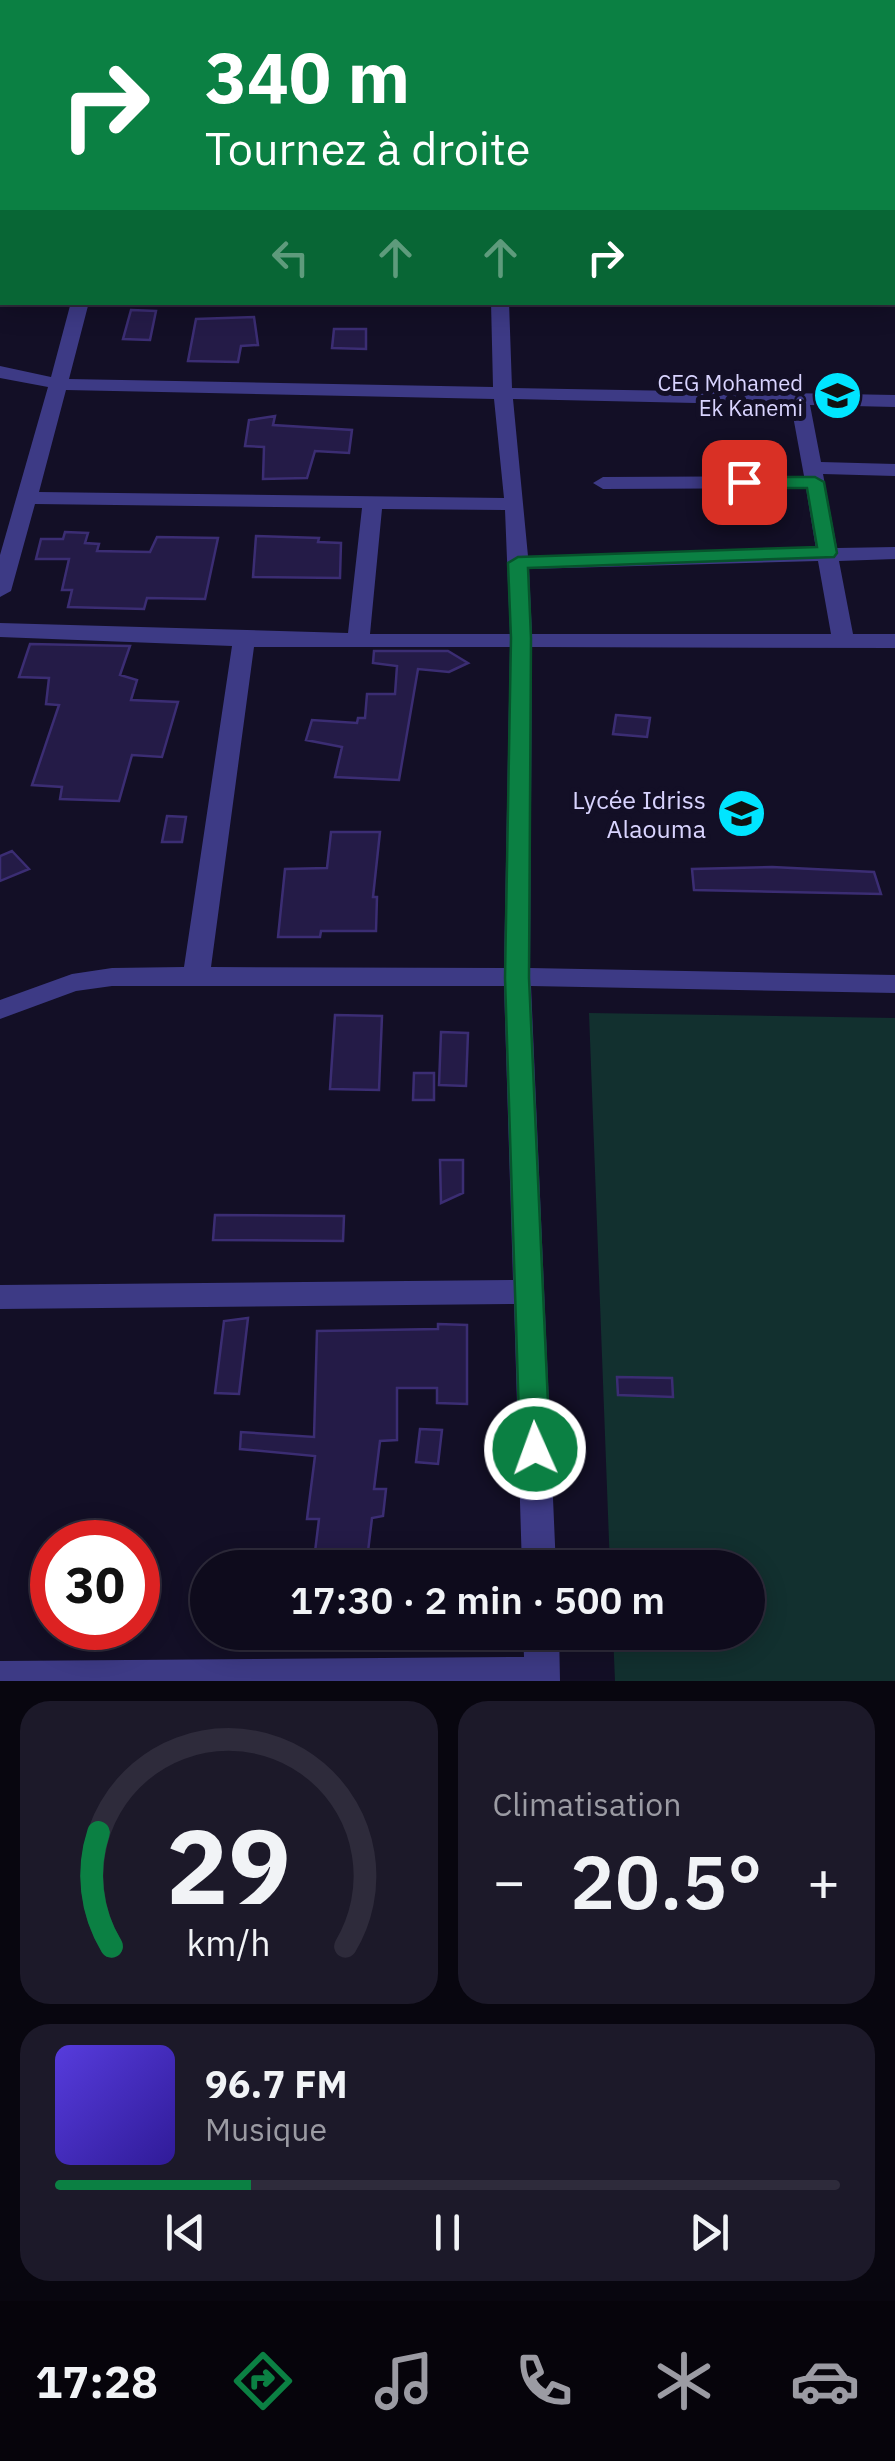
<!DOCTYPE html>
<html lang="fr">
<head>
<meta charset="utf-8">
<style>
	body { margin:0; font-family:"IBM Plex Sans",sans-serif; background:#1c1929; color:#f1f3f6; height:100vh; display:flex; flex-direction:column; font-size:38px; white-space:nowrap }
	* { box-sizing:border-box; margin:0 }
	p { font-size:32px; color:#9b9ba3 }
	.icon { flex:none; width:55px; height:55px; fill:none; stroke:currentColor; stroke-width:2; stroke-linecap:round; stroke-linejoin:round }
	.map { position:relative; height:1681px; overflow:hidden }
	.sheet { display:flex; flex-direction:column; gap:20px; padding:20px; background:#08060f; flex:1 }
	.sheet>* { flex:none }
	.hud { position:absolute; left:0px; top:0px; width:895px; height:305px; box-shadow:0 5px 25px #0003,0 0 0 2px #2e2b3b; background:#0b8043; color:#fff; overflow:hidden }
	.speed { position:absolute; left:30px; top:1520px; display:flex; gap:20px; font-size:50px; font-weight:700; text-align:center }
	.speed>* { display:grid; place-content:center; width:130px; height:130px; border-radius:50%; background:#0e0b1c; box-shadow:0 5px 25px #0003,0 0 0 2px #2e2b3b; line-height:1 }
	.speed .limit { border:15px solid #d22; background:#fff; color:#111 }
	.pin { position:absolute; display:grid; place-items:center; width:85px; height:85px; color:#fff; margin:-42px; border-radius:20px; box-shadow:0 5px 15px #0006 }
	.me { position:absolute; width:110px; margin:-55px; rotate:358deg; stroke-linejoin:round; filter:drop-shadow(0 0 8px #0008) }
	.turn { display:flex; align-items:center; gap:35px; height:210px; padding:0 40px; font-size:45px }
	.turn .icon { width:130px; height:130px; stroke-width:2.5 }
	.turn b { display:block; font-size:70px; line-height:85px }
	.lanes { display:flex; align-items:center; height:95px; padding:0 40px; background:#0003; justify-content:center; gap:50px; direction:ltr }
	.lanes .off { opacity:.35 }
	.big { font-size:75px; font-weight:600; line-height:1.1 }
	.sheet .card { flex:1; display:flex; flex-direction:column; justify-content:center; gap:15px; min-width:0; padding:0 35px; border-radius:30px; background:#1c1929 }
	.sheet .dial { align-items:center; gap:0 }
	.dial svg { height:260px; overflow:visible; fill:none; stroke:#2e2b3b; stroke-width:7; stroke-linecap:round; text-anchor:middle }
	.dial text { fill:#f1f3f6; stroke:none }
	.song { display:flex; align-items:center; gap:30px }
	.cover { width:120px; height:120px; border-radius:15px; background:linear-gradient(135deg,hsl(250 70% 55%),hsl(250 70% 35%)) }
	.played { height:10px; border-radius:5px; background:linear-gradient(90deg,#0b8043 25%,#2e2b3b 25%) }
	.keys { display:flex; justify-content:space-around; direction:ltr }
	.heat { display:flex; justify-content:space-between; align-items:center; font-size:55px; direction:ltr }
	.sheet .tiles { flex:1; display:grid; gap:20px; grid-template-columns:1fr 1fr }
	.card:last-child { grid-column:span 2 }
	.trip { position:absolute; left:190px; top:1550px; width:575px; height:100px; border-radius:50px; background:#0e0b1c; box-shadow:0 5px 25px #0003,0 0 0 2px #2e2b3b; font-weight:600; line-height:100px; text-align:center }
	.tabs { display:flex; height:160px; justify-content:space-around; align-items:center; background:#06040b; color:#9b9ba3 }
	.tabs .icon { width:70px; height:70px }
	.tabs .current { color:#0b8043 }
	.tabs b { font-size:45px; color:#f1f3f6 }
	.map>svg:first-child { display:block }
</style>
</head>
<body>
<div class="map">
<svg width="895" height="1681" viewBox="0 0 895 1681">
	<rect width="100%" height="100%" fill="#130f26"/>
	<path fill="#12302f" d="M589,1013l306,5v663h-280l-2,-48 135,-1v-64l-138,-1z"/>
	<path fill="#241b47" stroke="#3b2d73" stroke-width="2.5" d="M131,310l25,1 -6,29 -27,-1z
		M254,317l4,28 -17,1 -3,16 -50,-1 8,-42z
		M334,329h32v20l-34,-1z
		M275,416l-2,9 79,5 -3,23 -34,-2 -8,27 -44,1 1,-32 -19,-1 4,-26z
		M65,532l23,1 -3,10 14,1 -2,7 53,1 7,-15 61,1 -13,61 -58,-1 -3,11 -76,-2 4,-17h-10l7,-31h-33l5,-20h22z
		M256,536l63,2 -1,4 23,1 -1,35 -87,-1z
		M30,644l100,2 -10,29 17,5 -6,20 47,2 -16,55 -30,-2 -13,46 -59,-2 2,-12 -30,-2 27,-80 -13,-1 3,-26 -30,-1z
		M374,651h74l20,12 -19,9 -31,-3 -19,111 -64,-3 7,-30 -36,-7 6,-20 45,3 1,-5h7l2,-24h28l2,-28 -24,-3z
		M616,715l34,3 -3,19 -34,-3z
		M167,816l19,1 -4,25h-20z
		M331,832h49l-7,65h4l-1,34h-55l-1,6h-42l7,-68 42,-1z
		M12,851l17,18 -29,12v-25z
		M772,867l102,5 7,22 -187,-4 -2,-21z
		M335,1015l47,1 -3,74 -49,-1z
		M441,1032l27,1 -2,53 -27,-1z
		M414,1073h20v27h-21z
		M440,1160h23v33l-22,10z
		M215,1215l129,1 -1,25 -130,-1z
		M248,1318l-9,76 -24,-1 9,-72z
		M438,1324l29,1v79l-30,-1v-15h-40v52l-17,1 -6,48h12l-3,27 -11,2 -6,50h-53l6,-49h-12l8,-63 -75,-7 1,-17 73,5 3,-106 121,-2z
		M617,1377l55,1 1,19 -55,-2z
		M420,1429l22,1 -4,34 -22,-2z"/>
	<g fill="none" stroke-linecap="round" stroke-linejoin="round">
		<path fill="#3d3a85" fill-rule="evenodd" d="M0,0h8l2,2h-8v4z
			M295,0h16l2,2h-16z
			M2,94v10l-2,1v-10z
			M0,133h2v10h-2z
			M892,155l3,1v10l-3,-1z
			M0,239l2,1v11h-2z
			M71,302h18l-20,77 424,8 -2,-85h18l3,86 383,7v12l-85,-2 11,57 74,2v12l-72,-2 14,74 58,-1v12l-56,2 14,73h42v14l-363,-1 -2,321 365,7v18l-364,-7 25,582h-34l-8,-264 -514,5v-24l513,-5 -9,-294h-392l-36,5 -76,28v-19l72,-26 40,-6 72,-1 48,-321 -232,-9v-14l348,10 14,-125 -327,-4 -24,87 -11,6v-42l48,-168 -48,-9v-12l51,11zM66,390l428,9 10,99 -465,-6zM513,399l278,6 13,71 -201,1 -10,6 10,6 203,-1 10,61 -288,7zM382,509l123,1 5,124h-140zM818,561l13,73h-299l-3,-65zM254,647h256l-6,321 -293,-1z
			M523,1632h36l1,49h-560v-20l524,-4z"/>
	</g>
	<path fill="#0b8043" stroke="#07532c" stroke-width="2.5" d="M815,477l9,5 13,71 -3,4 -306,11 3,70 -2,340 21,471 -4,9 -11,4 -10,-4 -5,-9 -15,-471 6,-340 -3,-75 10,-6 299,-10 -10,-59h-63l-9,-6 9,-5z"/>
	<defs>
		<symbol id="school-disc" viewBox="-11 -11 22 22"><circle r="9.5" fill="#00e5ff" stroke="#130f26"/><path d="M0-5L7-2L0 1L-7-2ZM-4 1L0 2.5L4 1V4Q0 6-4 4Z" fill="#111"/></symbol>
	</defs>
	<g fill-rule="evenodd">
		<use href="#school-disc" x="810" y="368" width="55" height="55"/>
		<use href="#school-disc" x="714" y="786" width="55" height="55"/>
	</g>
	<g text-anchor="middle" dominant-baseline="central" stroke-width="10" stroke-linejoin="round" paint-order="stroke">
		<g font-size="22" fill="#d9d4ff" stroke="#130f26" text-anchor="end">
			<text x="803" y="382">CEG Mohamed<tspan x="803" dy="25">Ek Kanemi</tspan></text>
		</g>
		<g font-size="25" fill="#d9d4ff" stroke="#130f26" text-anchor="end">
			<text x="706" y="799">Lycée Idriss<tspan x="706" dy="29">Alaouma</tspan></text>
		</g>
	</g>
</svg>
<div class="speed"><div class="limit">30</div></div>
<div class="pin" style="left:744px;top:482px;background:#d93025"><svg class="icon" aria-label="arrive" viewBox="0 0 24 24"><path d="M6 21V4h12l-3 4 3 4H6"/></svg></div>
<svg class="me" style="left:535px;top:1449px" viewBox="-20 -20 40 40"><circle r="17" fill="#0b8043" stroke="#fff" stroke-width="3"/><path d="M0-11L8 9 0 5-8 9z" fill="#fff"/></svg>
<div class="trip">17:30 · 2 min · 500 m</div>
<div class="hud">
<div class="turn"><svg class="icon" aria-label="right" viewBox="0 0 24 24"><path d="M7 20v-9h11M14 6l5 5-5 5"/></svg><div><b>340 m</b>Tournez à droite</div></div>
<div class="lanes"><svg class="icon off" aria-label="left" viewBox="0 0 24 24"><path d="M17 20v-9H6M10 6l-5 5 5 5"/></svg><svg class="icon off" aria-label="ahead" viewBox="0 0 24 24"><path d="M12 20V5M6 11l6-6 6 6"/></svg><svg class="icon off" aria-label="ahead" viewBox="0 0 24 24"><path d="M12 20V5M6 11l6-6 6 6"/></svg><svg class="icon" aria-label="right" viewBox="0 0 24 24"><path d="M7 20v-9h11M14 6l5 5-5 5"/></svg></div>
</div>
</div>
<section class="sheet">
<div class="tiles">
<div class="card dial"><svg viewBox="0 0 100 80">
<path d="M14 69A42 42 0 1 1 86 69"/>
<path d="M14 69A42 42 0 0 1 10 34" stroke="#0b8043"/>
<text x="50" y="56" font-size="32" font-weight="700">29</text>
<text x="50" y="72" font-size="11">km/h</text>
</svg></div>
<div class="card"><p>Climatisation</p>
<div class="heat"><a>−</a><b class="big">20.5°</b><a>+</a></div>
</div>
<div class="card">
<div class="song"><i class="cover"></i><div><b>96.7 FM</b><p>Musique</p></div></div>
<div class="played"></div>
<div class="keys"><svg class="icon" aria-label="previous" viewBox="0 0 24 24"><path d="M18 5L8 12l10 7zM5 5v14"/></svg><svg class="icon" aria-label="pause" viewBox="0 0 24 24"><path d="M8 5v14M16 5v14"/></svg><svg class="icon" aria-label="next" viewBox="0 0 24 24"><path d="M6 5l10 7-10 7zM19 5v14"/></svg></div>
</div>
</div>
</section>
<nav class="tabs">
<b>17:28</b>
<svg class="icon current" aria-label="directions" viewBox="0 0 24 24"><path d="M12 3l9 9-9 9-9-9zM9 14v-3h6M13 9l2 2-2 2"/></svg>
<svg class="icon" aria-label="music" viewBox="0 0 24 24"><path d="M9 18V5l10-2v13"/><circle cx="6" cy="18" r="3"/><circle cx="16" cy="16" r="3"/></svg>
<svg class="icon" aria-label="phone" viewBox="0 0 24 24"><path d="M5 4h4l2 5-3 2q2 4 5 5l2-3 5 2v4C11 20 4 13 5 4z"/></svg>
<svg class="icon" aria-label="climate" viewBox="0 0 24 24"><path d="M12 3v18M4 7l16 10M4 17L20 7"/></svg>
<svg class="icon" aria-label="car" viewBox="0 0 24 24"><path d="M5 17H2v-5l4-1 3-4h7l3 4 3 1v5h-3M9 17h6M6 11h13"/><circle cx="7" cy="17" r="2"/><circle cx="17" cy="17" r="2"/></svg>
</nav>
</body>
</html>
